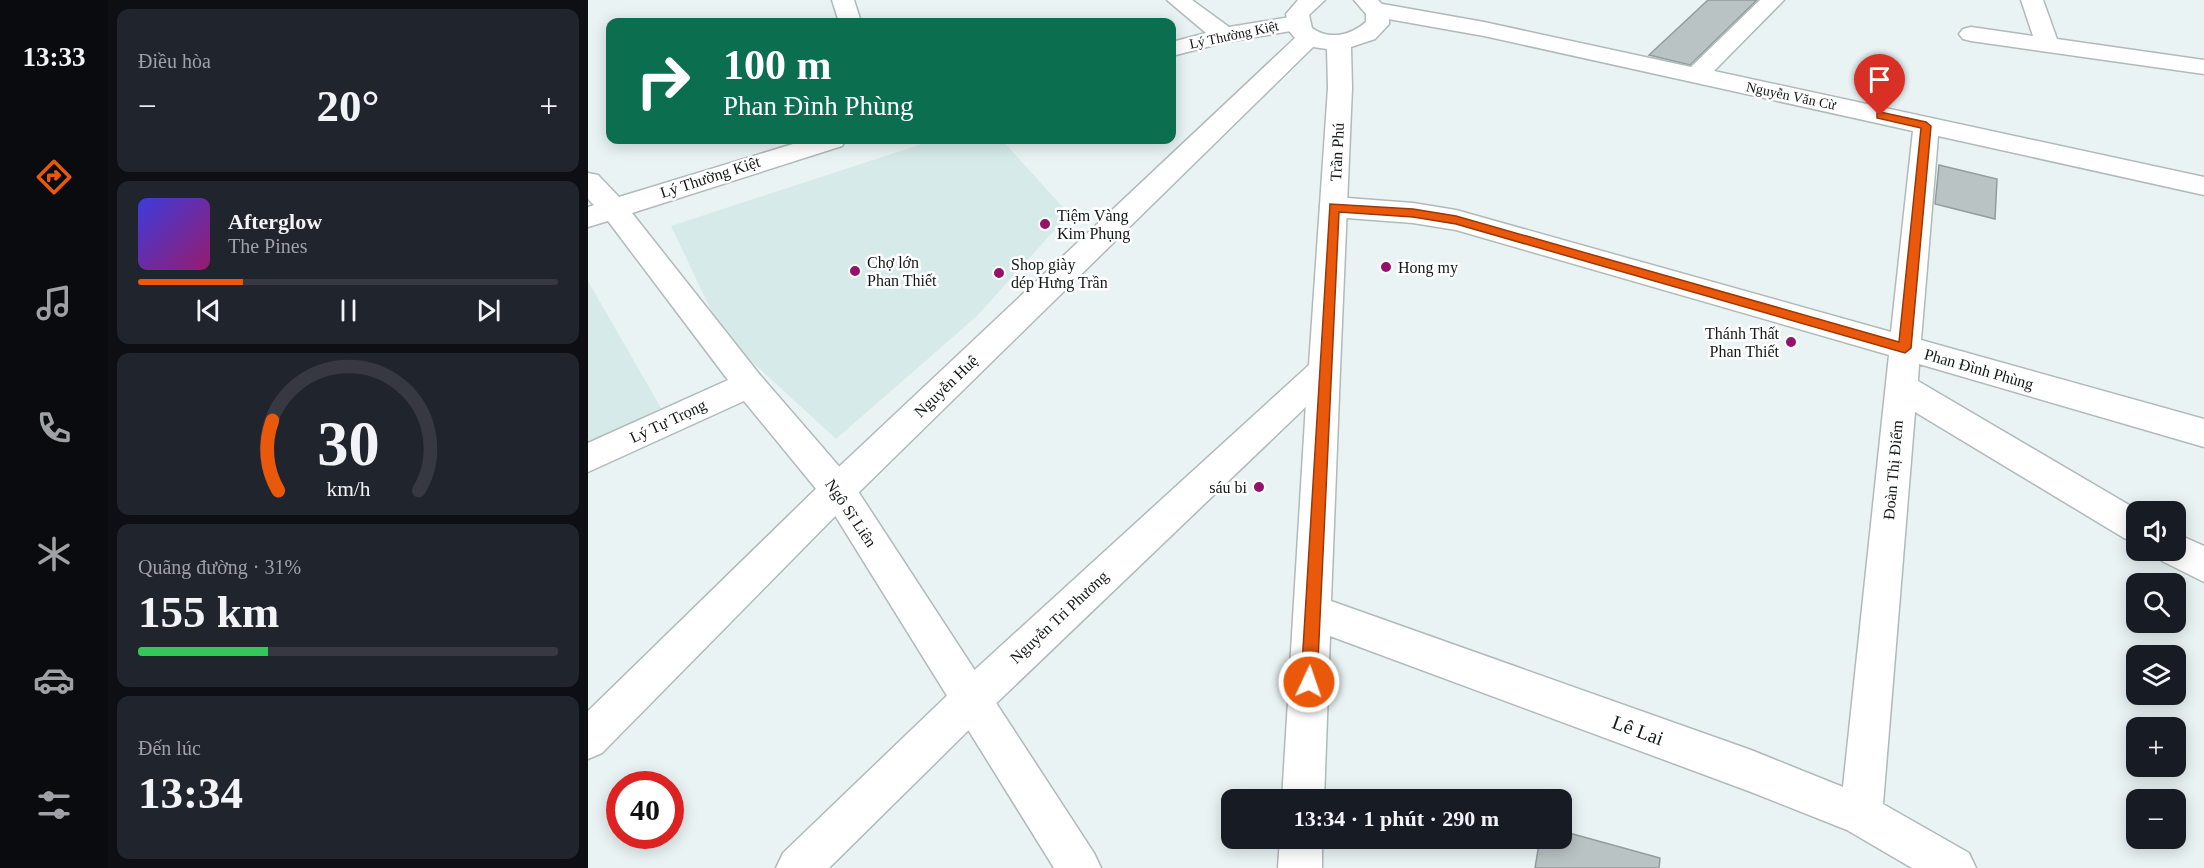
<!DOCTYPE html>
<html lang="vi">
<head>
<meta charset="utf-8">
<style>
	body { margin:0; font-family:Georgia,serif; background:#20242c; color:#f1f3f6; height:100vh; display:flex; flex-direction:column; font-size:22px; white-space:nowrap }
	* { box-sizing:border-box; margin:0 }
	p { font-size:20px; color:#9ea1a6 }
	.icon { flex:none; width:33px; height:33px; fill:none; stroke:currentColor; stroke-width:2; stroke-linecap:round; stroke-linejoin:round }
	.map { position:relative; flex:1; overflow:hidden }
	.panel { display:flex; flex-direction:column; gap:9px; padding:9px; background:#0d0f14; width:480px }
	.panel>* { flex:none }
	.hud { position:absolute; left:18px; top:18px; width:570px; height:126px; border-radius:12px; box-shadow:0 3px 15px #0003; background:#0b6e4f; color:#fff; overflow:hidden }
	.tools { position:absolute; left:1538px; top:501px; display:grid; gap:12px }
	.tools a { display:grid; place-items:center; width:60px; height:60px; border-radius:12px; background:#171b24; box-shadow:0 3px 15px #0003; font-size:30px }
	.speed { position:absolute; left:18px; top:771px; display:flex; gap:12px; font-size:30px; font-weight:700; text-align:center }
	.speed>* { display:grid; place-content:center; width:78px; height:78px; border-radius:50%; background:#171b24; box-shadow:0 3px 15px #0003; line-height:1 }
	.speed .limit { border:9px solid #d22; background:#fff; color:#111 }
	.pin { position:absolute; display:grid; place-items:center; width:51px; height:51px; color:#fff; margin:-62px -26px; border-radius:50% 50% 50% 0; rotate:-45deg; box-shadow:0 0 6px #0007 }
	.pin .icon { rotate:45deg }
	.me { position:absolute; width:66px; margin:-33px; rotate:3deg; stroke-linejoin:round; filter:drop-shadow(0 0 4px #0008) }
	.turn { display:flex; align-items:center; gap:21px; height:126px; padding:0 18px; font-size:27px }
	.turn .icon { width:78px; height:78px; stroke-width:2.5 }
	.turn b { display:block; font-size:42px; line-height:51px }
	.big { font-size:45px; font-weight:700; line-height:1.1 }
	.panel .widget { flex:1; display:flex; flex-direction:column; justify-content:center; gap:9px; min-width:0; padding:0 21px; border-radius:12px; background:#20242c }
	.panel .dial { align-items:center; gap:0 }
	.dial svg { height:156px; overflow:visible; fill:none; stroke:#363941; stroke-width:7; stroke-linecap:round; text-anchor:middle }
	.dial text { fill:#f1f3f6; stroke:none }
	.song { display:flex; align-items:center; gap:18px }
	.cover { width:72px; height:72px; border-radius:9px; background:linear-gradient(135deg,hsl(240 70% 55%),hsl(320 70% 35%)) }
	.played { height:6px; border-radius:3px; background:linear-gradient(90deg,#ea580c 25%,#363941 25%) }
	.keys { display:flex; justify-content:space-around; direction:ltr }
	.heat { display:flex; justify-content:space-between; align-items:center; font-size:33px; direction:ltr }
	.charge { height:9px; border-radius:4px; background:linear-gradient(90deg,#34c759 31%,#363941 0) }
	.trip { position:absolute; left:633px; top:789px; width:351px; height:60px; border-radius:12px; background:#171b24; box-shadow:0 3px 15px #0003; font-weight:700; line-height:60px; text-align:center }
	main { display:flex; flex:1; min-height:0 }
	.tab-bar { display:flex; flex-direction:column; width:108px; justify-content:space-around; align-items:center; background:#090b0e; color:#9ea1a6 }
	.tab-bar .icon { width:42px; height:42px }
	.tab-bar .current { color:#ea580c }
	.tab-bar b { font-size:27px; color:#f1f3f6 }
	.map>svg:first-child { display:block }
</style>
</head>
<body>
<main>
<nav class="tab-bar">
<b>13:33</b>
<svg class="icon current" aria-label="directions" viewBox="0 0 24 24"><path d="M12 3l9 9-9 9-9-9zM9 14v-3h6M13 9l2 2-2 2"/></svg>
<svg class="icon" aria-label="music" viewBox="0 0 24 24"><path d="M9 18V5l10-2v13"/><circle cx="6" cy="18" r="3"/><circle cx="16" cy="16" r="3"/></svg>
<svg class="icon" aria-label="phone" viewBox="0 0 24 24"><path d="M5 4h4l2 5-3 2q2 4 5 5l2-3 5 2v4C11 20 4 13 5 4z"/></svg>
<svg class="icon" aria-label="climate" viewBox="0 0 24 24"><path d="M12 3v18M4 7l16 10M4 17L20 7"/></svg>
<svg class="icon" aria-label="car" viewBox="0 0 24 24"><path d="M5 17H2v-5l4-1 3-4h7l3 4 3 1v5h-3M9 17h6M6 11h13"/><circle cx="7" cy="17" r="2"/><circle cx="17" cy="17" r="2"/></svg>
<svg class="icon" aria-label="filters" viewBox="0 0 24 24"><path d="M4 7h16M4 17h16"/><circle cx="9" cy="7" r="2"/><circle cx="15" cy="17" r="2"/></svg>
</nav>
<section class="panel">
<div class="widget"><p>Điều hòa</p>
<div class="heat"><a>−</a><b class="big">20°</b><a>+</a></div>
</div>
<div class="widget">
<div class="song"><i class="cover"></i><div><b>Afterglow</b><p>The Pines</p></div></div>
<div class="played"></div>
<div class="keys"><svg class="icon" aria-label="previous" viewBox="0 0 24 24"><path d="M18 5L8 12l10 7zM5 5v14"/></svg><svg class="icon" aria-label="pause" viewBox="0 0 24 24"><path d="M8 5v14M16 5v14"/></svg><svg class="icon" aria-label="next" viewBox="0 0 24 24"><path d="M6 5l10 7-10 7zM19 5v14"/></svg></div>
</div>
<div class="widget dial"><svg viewBox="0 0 100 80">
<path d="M14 69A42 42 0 1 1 86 69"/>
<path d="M14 69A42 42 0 0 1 11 33" stroke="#ea580c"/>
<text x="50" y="56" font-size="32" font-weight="700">30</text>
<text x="50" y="72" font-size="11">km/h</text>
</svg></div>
<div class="widget"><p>Quãng đường · 31%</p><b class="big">155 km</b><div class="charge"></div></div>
<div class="widget"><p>Đến lúc</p><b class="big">13:34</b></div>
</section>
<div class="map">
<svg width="1616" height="868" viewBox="0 0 1616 868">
	<rect width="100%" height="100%" fill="#e9f3f3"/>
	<path fill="#d6eaea" d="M346,140h68l67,74 -92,102 -141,123 -113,-104 -52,-109z
		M0,281l73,127 -73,36z"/>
	<path fill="#b9c3c3" stroke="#929c9c" stroke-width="1.5" d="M1120,0h49l-67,65 -41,-10z
		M1351,165l58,14 -2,40 -60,-15z
		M974,831l98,27 -1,10h-124l5,-30h22z"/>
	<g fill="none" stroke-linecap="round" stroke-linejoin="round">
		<defs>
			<path id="minor" d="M244,0h22l7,22h-22z
				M579,0h25l37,27 68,-11 8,2 4,5 -4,5 -8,2 -71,12 -54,14v-14l34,-9z
				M1172,0h24l-70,71 490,106v18l-266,-59 -17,204 283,79v28l-285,-83 -1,17 223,131h-5v31l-12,-5 -209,-126 -32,392 86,49 7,15h-64l-65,-38 -96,-38 -421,-156 -6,164h-42l26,-430 5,-9 11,-4 11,4 5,9 -9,231 420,149 92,37 46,-432 -433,-125 -43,-7 -79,-6 -10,-3 -4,-7 4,-7 10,-3 79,6 43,7 435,122 22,-201 -429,-95 -107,-19 -8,-2 -3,-5 3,-5 8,-2 107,19 207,45z
				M1433,0h22l14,39 147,21v14l-233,-33 -8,-2 -4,-5 4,-5 8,-2 62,9z
				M218,140h40l-4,6 -210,67 128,162 90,104 244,374 7,15h-47l-228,-367 -82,-100 -156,71v-29l140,-63 -120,-159 -20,6v-20l6,-2 -6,-6v-26l10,2 21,22z
				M1587,533l29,13v36l-42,-21 -4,-11h17z
				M692,838h42v30h-44z"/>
			<path id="major" d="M710,0h27l-16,15 3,13c17,12 38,8 54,-6v-8l-12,-14h24l11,12v12l-14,15 -24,8 1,41 -12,282 -5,9 -350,335 -156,154h-53l7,-15 174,-167 352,-321 19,-277 -1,-39 -14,-2 -463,454 -248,252 -14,6v-48l238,-232 469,-441 -6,-7 -3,-17z"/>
		</defs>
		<use href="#minor" stroke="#b0bab9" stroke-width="3"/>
		<use href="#major" stroke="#b0bab9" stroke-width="3"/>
		<use href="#minor" fill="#fff" fill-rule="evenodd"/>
		<use href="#major" fill="#fff" fill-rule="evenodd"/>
	</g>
	<path fill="#ea580c" stroke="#983908" stroke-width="1.5" d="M1292,112l46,10 5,4 -20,222 -6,5 -449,-129 -43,-7 -74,-5 -22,470 -3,6 -5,2 -6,-2 -2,-6 29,-478 83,5 43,7 443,126 22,-214 -44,-10v-5z"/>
	<g fill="#95126a" stroke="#fff" stroke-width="2">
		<circle cx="457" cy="224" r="6"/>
		<circle cx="798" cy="267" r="6"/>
		<circle cx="267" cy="271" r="6"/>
		<circle cx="411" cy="273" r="6"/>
		<circle cx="1203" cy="342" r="6"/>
		<circle cx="671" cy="487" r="6"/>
	</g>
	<g text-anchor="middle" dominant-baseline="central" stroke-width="5" stroke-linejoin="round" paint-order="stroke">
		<g font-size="14" fill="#141717" stroke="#fff">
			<text transform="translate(646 35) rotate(-12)">Lý Thường Kiệt</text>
			<text transform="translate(1203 96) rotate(12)">Nguyễn Văn Cừ</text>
		</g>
		<g font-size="16" fill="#141717" stroke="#fff">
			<text transform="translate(749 152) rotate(-87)">Trần Phú</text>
			<text transform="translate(122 177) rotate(-18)">Lý Thường Kiệt</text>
			<text transform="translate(1391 369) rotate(16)">Phan Đình Phùng</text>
			<text transform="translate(358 386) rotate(-44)">Nguyễn Huệ</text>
			<text transform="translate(80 421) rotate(-25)">Lý Tự Trọng</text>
			<text transform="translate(1305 470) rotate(-85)">Đoàn Thị Điểm</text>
			<text transform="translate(263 513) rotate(56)">Ngô Sĩ Liên</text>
			<text transform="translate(471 617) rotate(-43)">Nguyễn Tri Phương</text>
		</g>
		<g font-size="16" fill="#141717" stroke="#fff" text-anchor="start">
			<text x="469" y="215">Tiệm Vàng<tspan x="469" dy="18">Kim Phụng</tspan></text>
			<text x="279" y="262">Chợ lớn<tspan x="279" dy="18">Phan Thiết</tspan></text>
			<text x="423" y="264">Shop giày<tspan x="423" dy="18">dép Hưng Trần</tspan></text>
			<text x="810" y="267">Hong my</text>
			<text x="1191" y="333" text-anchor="end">Thánh Thất<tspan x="1191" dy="18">Phan Thiết</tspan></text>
			<text x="659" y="487" text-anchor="end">sáu bi</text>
		</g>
		<g font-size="20" fill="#141717" stroke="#fff">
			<text transform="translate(1050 730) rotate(20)">Lê Lai</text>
		</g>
	</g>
</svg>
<div class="tools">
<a><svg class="icon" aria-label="sound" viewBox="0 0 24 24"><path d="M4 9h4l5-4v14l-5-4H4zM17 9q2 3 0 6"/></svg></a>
<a><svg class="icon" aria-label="search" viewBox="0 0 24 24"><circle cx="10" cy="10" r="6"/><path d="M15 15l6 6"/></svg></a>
<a><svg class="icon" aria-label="layers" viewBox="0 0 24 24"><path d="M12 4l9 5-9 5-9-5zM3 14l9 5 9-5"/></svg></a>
<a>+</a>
<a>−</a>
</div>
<div class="speed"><div class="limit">40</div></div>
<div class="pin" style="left:1292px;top:116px;background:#d93025"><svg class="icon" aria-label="arrive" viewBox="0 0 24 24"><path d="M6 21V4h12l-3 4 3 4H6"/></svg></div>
<svg class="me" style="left:721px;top:682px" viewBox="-20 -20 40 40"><circle r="17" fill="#ea580c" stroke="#fff" stroke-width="3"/><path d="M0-11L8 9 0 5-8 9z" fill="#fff"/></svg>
<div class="trip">13:34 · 1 phút · 290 m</div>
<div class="hud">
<div class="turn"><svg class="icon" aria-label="right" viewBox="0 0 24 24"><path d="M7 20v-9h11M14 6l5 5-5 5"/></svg><div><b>100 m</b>Phan Đình Phùng</div></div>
</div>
</div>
</main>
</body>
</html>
